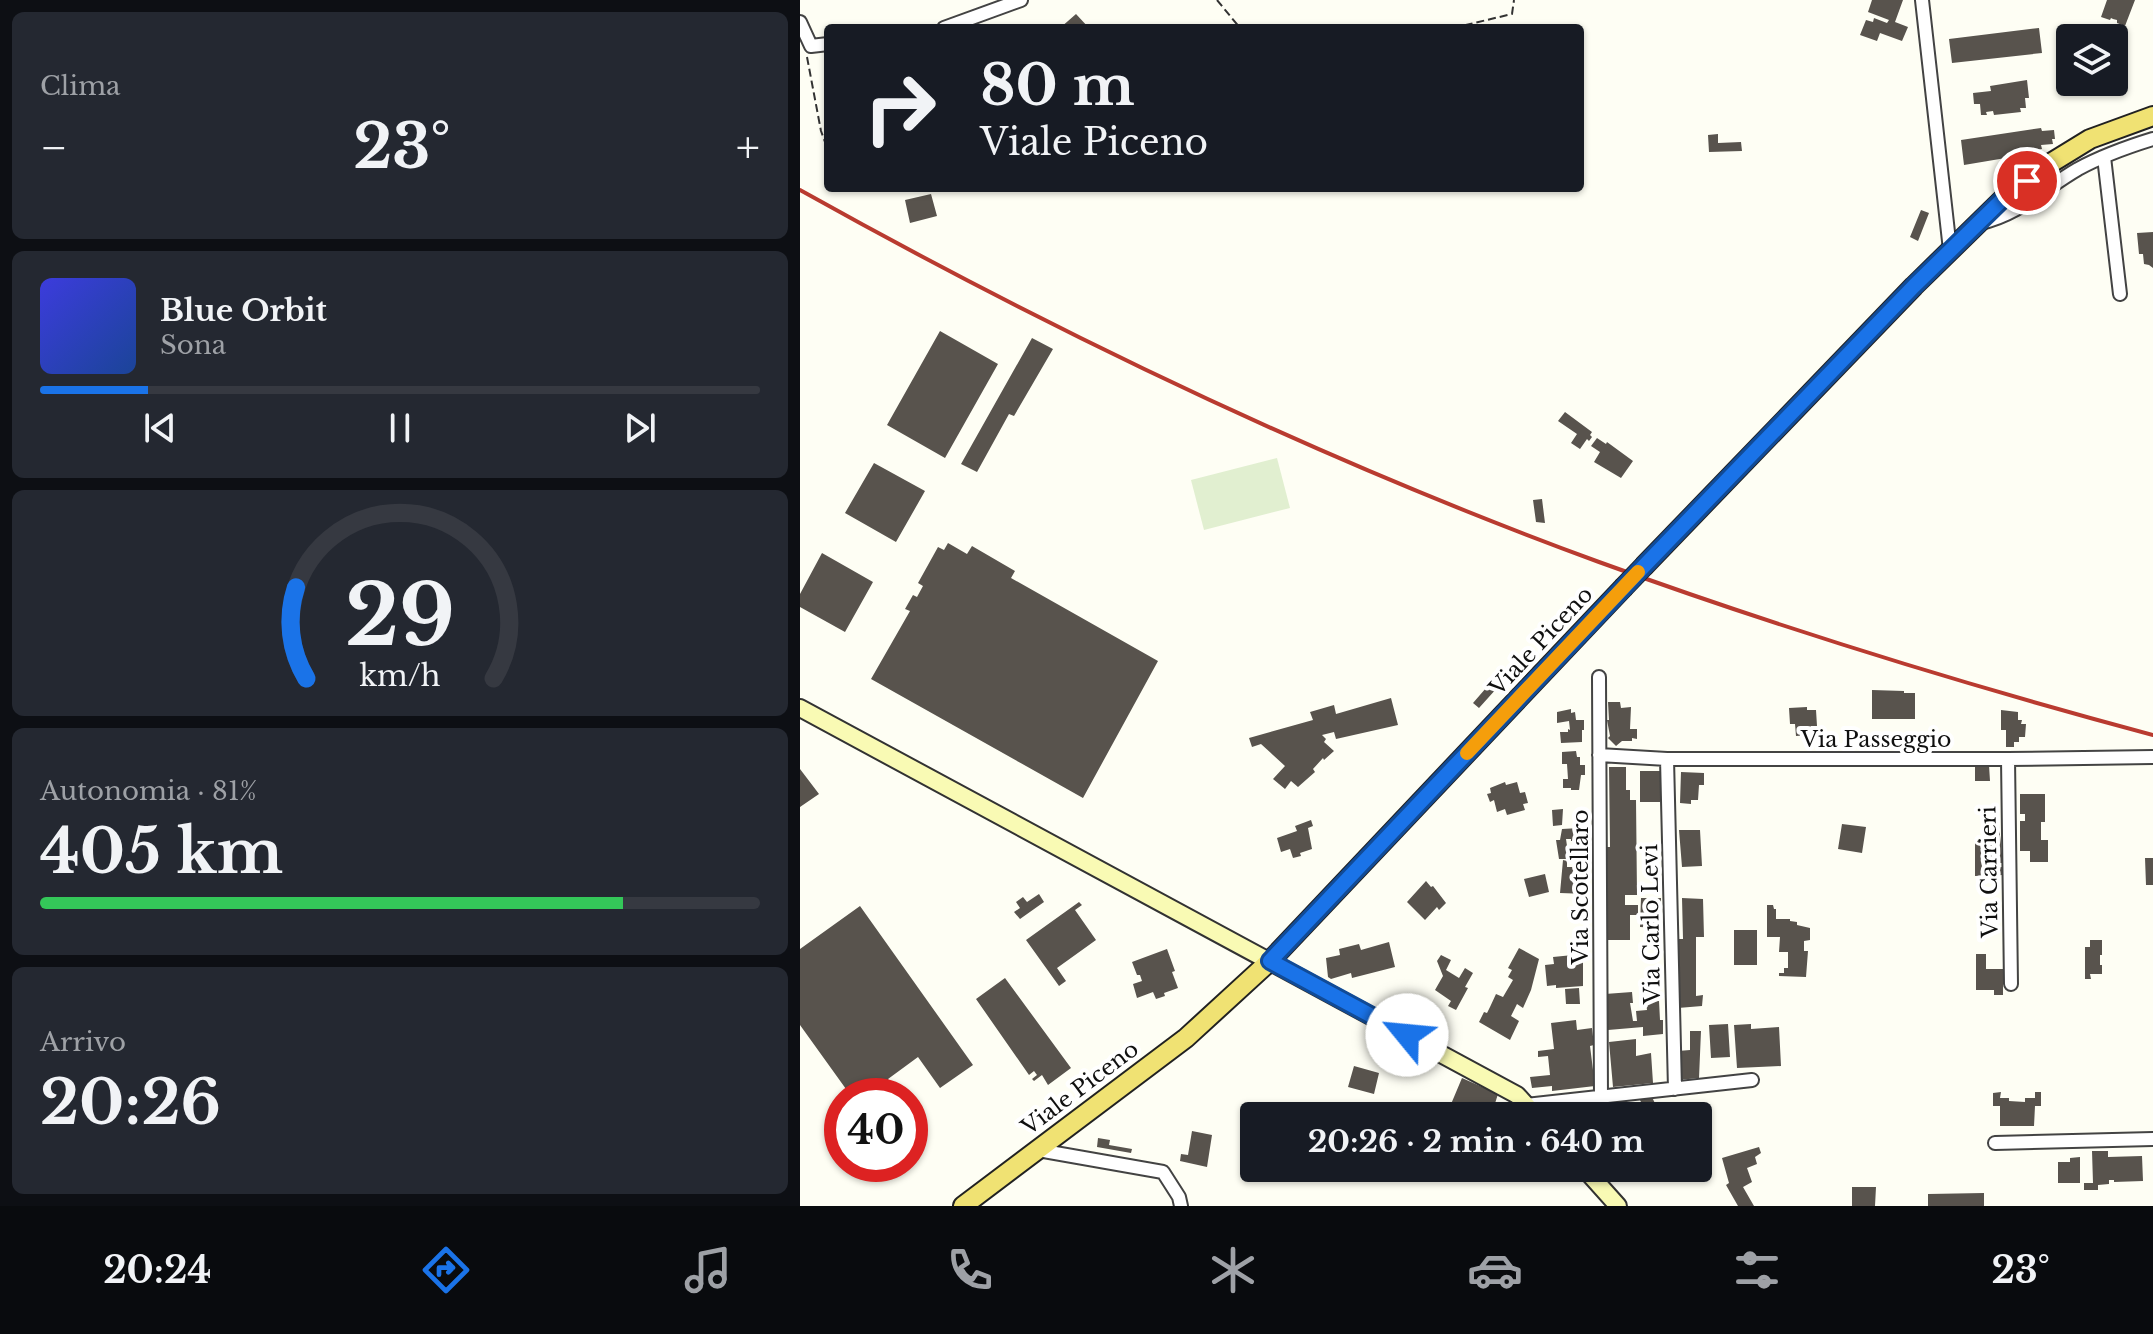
<!DOCTYPE html>
<html lang="it">
<head>
<meta charset="utf-8">
<style>
	body { margin:0; font-family:"Libre Baskerville",serif; background:#242831; color:#f1f3f6; height:100vh; display:flex; flex-direction:column; font-size:30px; white-space:nowrap }
	* { box-sizing:border-box; margin:0 }
	p { font-size:26px; color:#9ea1a6 }
	.icon { flex:none; width:44px; height:44px; fill:none; stroke:currentColor; stroke-width:2; stroke-linecap:round; stroke-linejoin:round }
	.map { position:relative; flex:1; overflow:hidden }
	.drawer { display:flex; flex-direction:column; gap:12px; padding:12px; background:#0d0f14; width:800px }
	.drawer>* { flex:none }
	.top-card { position:absolute; left:24px; top:24px; width:760px; height:168px; border-radius:8px; box-shadow:0 2px 6px #0004; background:#171b24; color:#f1f3f6; overflow:hidden }
	.fabs { position:absolute; left:1256px; top:24px; display:grid; gap:16px }
	.fabs a { display:grid; place-items:center; width:72px; height:72px; border-radius:8px; background:#171b24; box-shadow:0 2px 6px #0004; font-size:40px }
	.speed { position:absolute; left:24px; top:1078px; display:flex; gap:16px; font-size:40px; font-weight:700; text-align:center }
	.speed>* { display:grid; place-content:center; width:104px; height:104px; border-radius:50%; background:#171b24; box-shadow:0 2px 6px #0004; line-height:1 }
	.speed .limit { border:12px solid #d22; background:#fff; color:#111 }
	.pin { position:absolute; display:grid; place-items:center; width:68px; height:68px; color:#fff; margin:-34px; border:4px solid #fff; border-radius:50%; box-shadow:0 2px 8px #0007 }
	.me { position:absolute; width:88px; margin:-44px; rotate:298deg; stroke-linejoin:round; filter:drop-shadow(0 0 6px #0008) }
	.turn { display:flex; align-items:center; gap:28px; height:168px; padding:0 24px; font-size:36px }
	.turn .icon { width:104px; height:104px; stroke-width:2.5 }
	.turn b { display:block; font-size:56px; line-height:68px }
	.big { font-size:60px; font-weight:700; line-height:1.1 }
	.drawer .widget { flex:1; display:flex; flex-direction:column; justify-content:center; gap:12px; min-width:0; padding:0 28px; border-radius:12px; background:#242831 }
	.drawer .dial { align-items:center; gap:0 }
	.dial svg { height:208px; overflow:visible; fill:none; stroke:#363941; stroke-width:7; stroke-linecap:round; text-anchor:middle }
	.dial text { fill:#f1f3f6; stroke:none }
	.song { display:flex; align-items:center; gap:24px }
	.cover { width:96px; height:96px; border-radius:12px; background:linear-gradient(135deg,hsl(240 70% 55%),hsl(220 70% 35%)) }
	.played { height:8px; border-radius:4px; background:linear-gradient(90deg,#1a73e8 15%,#363941 15%) }
	.keys { display:flex; justify-content:space-around; direction:ltr }
	.heat { display:flex; justify-content:space-between; align-items:center; font-size:44px; direction:ltr }
	.charge { height:12px; border-radius:6px; background:linear-gradient(90deg,#34c759 81%,#363941 0) }
	.trip { position:absolute; left:440px; top:1102px; width:472px; height:80px; border-radius:8px; background:#171b24; box-shadow:0 2px 6px #0004; font-weight:700; line-height:80px; text-align:center }
	.tab-bar { display:flex; height:128px; justify-content:space-around; align-items:center; background:#090b0e; color:#9ea1a6 }
	.tab-bar .icon { width:56px; height:56px }
	.tab-bar .on { color:#1a73e8 }
	.tab-bar b { font-size:36px; color:#f1f3f6 }
	main { display:flex; flex:1; min-height:0 }
	.map>svg:first-child { display:block }
</style>
</head>
<body>
<main>
<section class="drawer">
<div class="widget"><p>Clima</p>
<div class="heat"><a>−</a><b class="big">23°</b><a>+</a></div>
</div>
<div class="widget">
<div class="song"><i class="cover"></i><div><b>Blue Orbit</b><p>Sona</p></div></div>
<div class="played"></div>
<div class="keys"><svg class="icon" aria-label="previous" viewBox="0 0 24 24"><path d="M18 5L8 12l10 7zM5 5v14"/></svg><svg class="icon" aria-label="pause" viewBox="0 0 24 24"><path d="M8 5v14M16 5v14"/></svg><svg class="icon" aria-label="next" viewBox="0 0 24 24"><path d="M6 5l10 7-10 7zM19 5v14"/></svg></div>
</div>
<div class="widget dial"><svg viewBox="0 0 100 80">
<path d="M14 69A42 42 0 1 1 86 69"/>
<path d="M14 69A42 42 0 0 1 10 34" stroke="#1a73e8"/>
<text x="50" y="56" font-size="32" font-weight="700">29</text>
<text x="50" y="72" font-size="11">km/h</text>
</svg></div>
<div class="widget"><p>Autonomia · 81%</p><b class="big">405 km</b><div class="charge"></div></div>
<div class="widget"><p>Arrivo</p><b class="big">20:26</b></div>
</section>
<div class="map">
<svg width="1353" height="1206" viewBox="0 0 1353 1206">
	<rect width="100%" height="100%" fill="#fefef4"/>
	<path fill="#e1efd0" d="M477,458l13,50 -86,22 -13,-50z"/>
	<path fill="#58534d" d="M1072,0h31l-8,22 13,5 -6,14 -22,-8 -3,8 -17,-6 6,-15 7,2 1,-4 13,5 2,-3 -21,-8z
		M1307,0h28l-10,26 -8,-3v-3l-4,-1 -2,-1 -1,2 -9,-3z
		M276,14l13,14h-29z
		M1239,28l3,25 -90,10 -3,-24z
		M1227,80l2,18h-4l1,10h-6l1,4 -27,3 -1,-4 -7,1 1,3h-6l-1,-11h-6l-1,-11 18,-2 -1,-5z
		M1241,128l1,3 12,-1 1,9h-3l1,5 -12,1 1,4 -7,1 1,3 -72,12 -3,-25z
		M918,134v9l23,-1 1,9 -33,1 -1,-17z
		M131,194l6,22 -27,7 -5,-23z
		M1121,210l8,3 -11,28 -8,-4z
		M1353,232v36l-4,-3 -5,-1 -1,-10h-4l-2,-21z
		M140,331l58,33 -53,94 -58,-33z
		M232,338l21,11 -39,67 -5,-2 -32,58 -16,-8z
		M765,412l27,20 -2,3 2,2 -3,4 -2,-2 -7,10 -9,-6 6,-9 -19,-13z
		M797,438l9,6 1,-2 26,19 -12,17 -27,-16 6,-10 -9,-6z
		M74,463l51,28 -29,51 -51,-29z
		M742,499l3,24 -9,-1 -3,-22z
		M148,543l19,11 5,-8 43,25 -4,7 147,83 -75,137 -212,-119 39,-68 -5,-2 8,-14 4,2 6,-11 -5,-3 20,-36 6,3z
		M22,553l51,29 -28,50 -45,-25v-13z
		M699,673l7,5 -27,30 -6,-5z
		M1072,690l32,1v2h11v26h-43z
		M591,698l7,27 -62,14 -2,-7 -12,3 4,4 -2,3 10,9 -10,9 -1,-2 -10,11 2,3 -17,15 -7,-6 -6,8 -12,-10 12,-13 -24,-22 -9,3 -3,-9 64,-18 -3,-8 24,-7 2,9z
		M808,702h12l1,6 10,-1 -1,22h7v10l-5,-1v3h-10l-6,5 -8,-8 2,-2 -3,-16h2z
		M1007,707v3h9l1,16h-6v9l-15,1 -1,-12h-5l-1,-16z
		M771,709v4l4,-1 1,8h8v10h-2v12l-21,1 -1,-11h8v-3l2,1 -1,-9 -12,2v-11z
		M1201,710l17,2v8h4l-1,4h5l-1,13h-6v5h-5v5h-8v-17h-5z
		M776,751l1,6h3v8h5v10h-4l-2,15h-8v-2h-8v-9h5l-1,-15h-5v-12z
		M1189,765l1,16h-15v-15z
		M809,767h17v23h4v10h6l1,95h-12v10h13v10h-8v25h-24l-1,-93h5z
		M0,769l19,25 -19,13z
		M840,771h20v31h-20z
		M881,772l23,1v12h-5l-1,15h-7v4l-11,-1z
		M705,782l1,3 11,-3 3,11 5,-1 3,11 -5,1 2,6 -18,5 -2,-6 -8,3 -3,-12 -4,2 -3,-8 4,-1 -1,-5z
		M1220,794h25v28h-4v18h7v22h-18v-11h-10v-30h5v-7h-5z
		M763,809l-1,16 -9,1 -1,-16z
		M511,820l2,6 -5,2 4,21 -12,4 1,3 -8,2 -3,-9 -9,3 -4,-14 20,-7 -2,-5z
		M1042,824l24,3 -4,26 -24,-4z
		M1190,826h9l4,37h-20v5l20,-1v8l-28,1v-35l16,-1z
		M780,828l1,3h2l1,10h-13v-2h-5l1,7h7v5l-7,1v7h-8l-3,-19h4l2,-11z
		M879,830h21l2,36 -20,1z
		M1345,858h8v27h-7z
		M763,860l4,1v6h16l-1,8h7l-1,19 -28,-1z
		M745,874l4,18 -20,5 -5,-18z
		M626,881l5,6 2,-1 13,17 -7,7 -2,-3 -12,13 -18,-18z
		M239,894l5,8 -24,17 -6,-7 6,-4 -4,-6 7,-5 4,5z
		M841,898h20l-1,30 -20,-1z
		M882,898l21,1 1,38h-8v59l7,-1 -1,11 -24,2 1,-69h4z
		M279,902l3,3 -7,5 21,30 -39,28 9,13 -7,5 -33,-46z
		M967,905h6l1,4h2v10h14v2l7,1v3l13,3v12l-6,1v10h4l-2,26 -27,-1v-3h5v-5h4v-16h-9l1,-15h-13z
		M60,906l113,159 -33,23 -22,-31 -30,22 11,15 -3,2h-45l-51,-71v-76z
		M934,930h23v35h-23z
		M1290,940h12v15h-2v10h2v9h-12l1,5h-6v-32h5z
		M589,942l6,25 -43,11 -1,-5 -20,6 -3,-2 -2,-19 14,-3 -1,-6 20,-5 2,6z
		M719,948l20,11 -8,31 -8,18 -6,-4 -6,12 8,5 -9,19 -31,-18 5,-10 3,1 3,-6 6,-13 7,3 10,-17 -5,-3 4,-7 -4,-2z
		M367,949l8,22 -3,1 6,16 -14,5 1,3 -9,3 -3,-7 -16,6 -4,-14 9,-3 -2,-6h-3l-5,-13z
		M783,954v32l-27,2v-3l-9,1 -2,-21 9,-1 -1,-7z
		M1176,954h10v15h17v26h-9v-5h-18z
		M641,955l10,5 -5,10 13,8 6,-10 8,5 -8,14 3,1 -12,22 -8,-4 3,-5 -16,-11 8,-14 -6,-15z
		M205,978l66,90 -23,17 -6,-10 -8,6 -2,-2 5,-4 -3,-4 -5,4 -53,-76z
		M779,988l1,16h-14l-1,-15z
		M832,992l1,11h-3l3,18h4l-1,-10 11,-1 -1,-8 13,-1 1,19h3v14l-20,2v-9l-35,3 -3,-36z
		M776,1020l1,10 15,-2 2,17 -4,1 5,40 -43,5v-5l-20,2 -2,-11 20,-2 -2,-19 -10,1v-6l16,-2 -3,-26z
		M928,1024l2,33 -19,1 -2,-33z
		M951,1024v5l28,-2 2,39 -44,2 -3,-43z
		M890,1031h11l-2,47 -21,2v-29l12,-1z
		M836,1039v17l15,-3 2,30 -40,4 -4,-45z
		M554,1066l25,7 -5,21 -26,-7z
		M662,1078l36,16 -7,22h-45z
		M1201,1092l-1,6h9v3l16,1v-4h10v-6h6v14h-6l-1,20h-34v-20h-7v-13z
		M851,1095l10,21h-13l-10,-20z
		M392,1131l20,4 -5,32 -27,-6 1,-7 7,1z
		M298,1138l12,2 -1,5 23,4 -1,4 -34,-6z
		M959,1147l2,6 -6,4 2,7 -10,4 5,14 -9,5 11,19h-16l-12,-21 3,-2 -7,-25z
		M1292,1151h16v6l34,-1 1,25 -29,1v-2h-5v4l-11,1v5h-14v-7h9z
		M1280,1157v26h-22v-21h12v-4z
		M1052,1187h24l-1,19h-23z
		M1184,1193v13h-56v-12z"/>
	<g fill="none" stroke-linecap="round" stroke-linejoin="round">
		<defs>
			<path id="street" d="M1122,0l28,250
				M0,22l11,24 17,-2
				M144,28l77,-28
				M1304,157l16,137
				M1180,223c38,-8 65,-35 98,-54 24,-13 49,-22 75,-30
				M799,677l2,420
				M799,755l68,4h341l145,-2
				M867,759l8,330
				M1208,759l3,225
				M726,1105l226,-25
				M1195,1143l158,-4
				M238,1150l125,22 16,25 2,9"/>
			<path id="secondary" d="M0,708l717,387 19,21
				M784,1168l34,38"/>
			<path id="primary" d="M845,565l269,-279 93,-91 39,-29 44,-27 63,-23
				M163,1206l223,-168 84,-77 353,-373"/>
		</defs>
		<use href="#street" stroke="#434343" stroke-width="16"/>
		<use href="#secondary" stroke="#323232" stroke-width="20"/>
		<use href="#primary" stroke="#212121" stroke-width="22"/>
		<path stroke="#323232" stroke-width="2" stroke-dasharray="8 4" stroke-linecap="butt" d="M417,0l23,28
			M653,28l59,-14 2,-14
			M7,57l14,74 4,11 3,1"/>
		<use href="#street" stroke="#fff" stroke-width="12"/>
		<use href="#secondary" stroke="#f9fab4" stroke-width="16"/>
		<use href="#primary" stroke="#f0e273" stroke-width="18"/>
		<path stroke="#b93b30" stroke-width="4" d="M0,190c256,143 523,271 799,372 182,66 367,123 554,173"/>
		<defs>
			<path id="primary-bridge" d="M823,588l22,-23"/>
		</defs>
		<use href="#primary-bridge" stroke="#212121" stroke-width="22" stroke-linecap="butt"/>
		<use href="#primary-bridge" stroke="#f0e273" stroke-width="18"/>
	</g>
	<g fill="none" stroke-linecap="round" stroke-linejoin="round">
		<defs>
			<path id="route" d="M607,1035l-137,-74 375,-396 269,-279 93,-91 20,-14"/>
		</defs>
		<use href="#route" stroke="#114b97" stroke-width="20"/>
		<use href="#route" stroke="#1a73e8" stroke-width="14"/>
		<path stroke="#f59e0b" stroke-width="14" d="M667,753l171,-181"/>
	</g>
	<g text-anchor="middle" dominant-baseline="central" stroke-width="8" stroke-linejoin="round" paint-order="stroke">
		<g font-size="22" fill="#101010" stroke="#fff">
			<text transform="translate(741 641) rotate(-47)">Viale Piceno</text>
			<text x="1076" y="739">Via Passeggio</text>
			<text transform="translate(1189 872) rotate(-91)">Via Carrieri</text>
			<text transform="translate(780 887) rotate(-90)">Via Scotellaro</text>
			<text transform="translate(851 924) rotate(-91)">Via Carlo Levi</text>
			<text transform="translate(280 1088) rotate(-37)">Viale Piceno</text>
		</g>
	</g>
</svg>
<div class="fabs">
<a><svg class="icon" aria-label="layers" viewBox="0 0 24 24"><path d="M12 4l9 5-9 5-9-5zM3 14l9 5 9-5"/></svg></a>
</div>
<div class="speed"><div class="limit">40</div></div>
<div class="pin" style="left:1227px;top:181px;background:#d93025"><svg class="icon" aria-label="arrive" viewBox="0 0 24 24"><path d="M6 21V4h12l-3 4 3 4H6"/></svg></div>
<svg class="me" style="left:607px;top:1035px" viewBox="-20 -20 40 40"><circle r="19" fill="#fff"/><path d="M0-13L10 11 0 6-10 11z" fill="#1a73e8"/></svg>
<div class="trip">20:26 · 2 min · 640 m</div>
<div class="top-card">
<div class="turn"><svg class="icon" aria-label="right" viewBox="0 0 24 24"><path d="M7 20v-9h11M14 6l5 5-5 5"/></svg><div><b>80 m</b>Viale Piceno</div></div>
</div>
</div>
</main>
<nav class="tab-bar">
<b>20:24</b>
<svg class="icon on" aria-label="directions" viewBox="0 0 24 24"><path d="M12 3l9 9-9 9-9-9zM9 14v-3h6M13 9l2 2-2 2"/></svg>
<svg class="icon" aria-label="music" viewBox="0 0 24 24"><path d="M9 18V5l10-2v13"/><circle cx="6" cy="18" r="3"/><circle cx="16" cy="16" r="3"/></svg>
<svg class="icon" aria-label="phone" viewBox="0 0 24 24"><path d="M5 4h4l2 5-3 2q2 4 5 5l2-3 5 2v4C11 20 4 13 5 4z"/></svg>
<svg class="icon" aria-label="climate" viewBox="0 0 24 24"><path d="M12 3v18M4 7l16 10M4 17L20 7"/></svg>
<svg class="icon" aria-label="car" viewBox="0 0 24 24"><path d="M5 17H2v-5l4-1 3-4h7l3 4 3 1v5h-3M9 17h6M6 11h13"/><circle cx="7" cy="17" r="2"/><circle cx="17" cy="17" r="2"/></svg>
<svg class="icon" aria-label="filters" viewBox="0 0 24 24"><path d="M4 7h16M4 17h16"/><circle cx="9" cy="7" r="2"/><circle cx="15" cy="17" r="2"/></svg>
<b>23°</b>
</nav>
</body>
</html>
